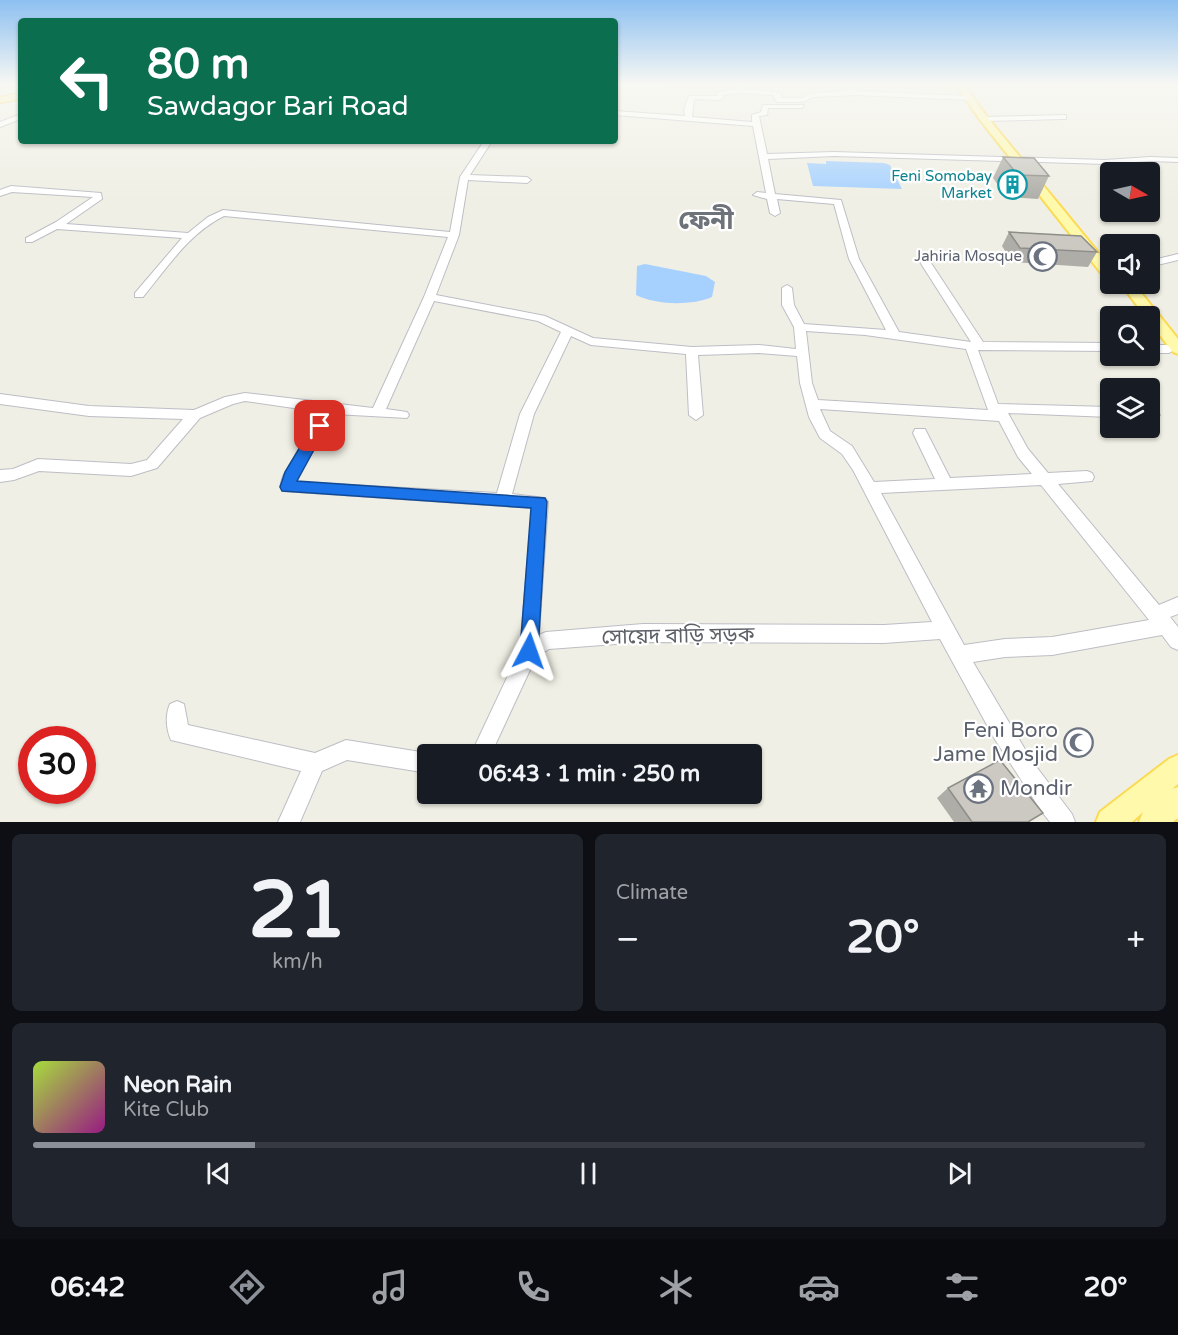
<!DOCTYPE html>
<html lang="en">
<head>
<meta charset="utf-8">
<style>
	body { margin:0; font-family:"Varela Round","Noto Sans Bengali",sans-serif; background:#20242c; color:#f1f3f6; height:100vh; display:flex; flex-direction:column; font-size:22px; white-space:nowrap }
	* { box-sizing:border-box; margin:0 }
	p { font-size:20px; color:#9ea1a6 }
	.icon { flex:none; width:33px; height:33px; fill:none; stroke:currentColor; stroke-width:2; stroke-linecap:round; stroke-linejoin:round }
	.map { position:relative; height:822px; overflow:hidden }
	.panel { display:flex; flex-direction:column; gap:12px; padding:12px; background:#0d0f14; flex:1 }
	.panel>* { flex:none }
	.top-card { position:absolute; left:18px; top:18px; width:600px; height:126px; border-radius:6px; box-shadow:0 2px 4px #0004; background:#0b6e4f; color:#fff; overflow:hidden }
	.needle { width:39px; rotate:99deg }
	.buttons { position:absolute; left:1100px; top:162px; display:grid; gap:12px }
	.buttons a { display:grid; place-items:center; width:60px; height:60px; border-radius:6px; background:#171b24; box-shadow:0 2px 4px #0004; font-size:30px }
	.speed { position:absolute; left:18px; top:726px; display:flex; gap:12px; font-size:30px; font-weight:700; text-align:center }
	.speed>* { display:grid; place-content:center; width:78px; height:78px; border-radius:50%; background:#171b24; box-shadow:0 2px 4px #0004; line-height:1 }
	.speed .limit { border:9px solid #d22; background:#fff; color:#111 }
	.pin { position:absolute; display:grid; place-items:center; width:51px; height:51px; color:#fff; margin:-26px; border-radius:12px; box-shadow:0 3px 9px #0006 }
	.me { position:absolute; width:66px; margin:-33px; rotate:4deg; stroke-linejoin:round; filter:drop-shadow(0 0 4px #0008) }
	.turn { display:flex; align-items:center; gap:21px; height:126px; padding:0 30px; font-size:27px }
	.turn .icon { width:78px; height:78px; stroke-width:2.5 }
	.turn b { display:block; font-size:42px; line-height:51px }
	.big { font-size:45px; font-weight:800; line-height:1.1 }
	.panel .card { flex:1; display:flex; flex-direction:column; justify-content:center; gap:9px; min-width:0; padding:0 21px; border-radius:9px; background:#20242c }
	.panel .dial { align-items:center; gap:0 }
	.dial b { font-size:78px; line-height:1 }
	.song { display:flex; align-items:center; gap:18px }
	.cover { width:72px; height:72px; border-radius:9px; background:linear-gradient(135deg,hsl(80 70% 55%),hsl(310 70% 35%)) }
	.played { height:6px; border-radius:3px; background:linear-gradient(90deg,#8c9099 20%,#363941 20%) }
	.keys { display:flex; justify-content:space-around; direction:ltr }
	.heat { display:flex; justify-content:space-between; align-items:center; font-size:33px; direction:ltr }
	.panel .tiles { flex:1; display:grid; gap:12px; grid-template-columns:1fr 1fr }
	.card:last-child { grid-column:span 2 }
	.trip { position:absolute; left:417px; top:744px; width:345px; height:60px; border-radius:6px; background:#171b24; box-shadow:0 2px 4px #0004; font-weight:800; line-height:60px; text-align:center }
	.menu { display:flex; height:96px; justify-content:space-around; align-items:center; background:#090b0e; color:#9ea1a6 }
	.menu .icon { width:42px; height:42px }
	.menu .on { color:#8c9099 }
	.menu b { font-size:27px; color:#f1f3f6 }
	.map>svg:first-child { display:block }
</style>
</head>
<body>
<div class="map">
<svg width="1178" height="822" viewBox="0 0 1178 822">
	<rect width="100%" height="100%" fill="#f0efe5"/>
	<path fill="#a6d1ff" d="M826,161l58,2 6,2 12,24 -89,-3 -6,-23 19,1z
		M645,264l61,12 9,6 -3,15c-21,9 -56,8 -76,-2l1,-29z"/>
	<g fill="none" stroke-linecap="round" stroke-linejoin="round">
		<defs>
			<path id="minor" d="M615,85h50l1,2 -3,2h-48z
				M738,85h6v4l33,3 4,2v4h21l9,-5 39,-2 -7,-6h8l7,6 111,5 3,2 -3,2 -113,-5 -43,2 -10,5h-25l-3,-2 -1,-5 -33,-2 -18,2v3l-3,2 -26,-1 -2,18 60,5v-7l9,-3 2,-7h41l-2,3h-34l-1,7 -8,1 8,38 67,-2 271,8 45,-3 28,1v4l-28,-1 -45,3 -271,-8 -66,3 7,35 66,6 18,59 40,73 72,10 -51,-80 5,-3 4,1 54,82 127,1v8l-132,-1 20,54 112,3v10l-102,-4 20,36 20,24 39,-2 5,2 2,4 -2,4 -34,3 101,121 19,-8v17l-8,3 8,10v23l-7,-3 -9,-12 -110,20 -47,2 -32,5 59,99 40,53 3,8h-25l-8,-10 -48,-74 -54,-99 -56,4 -241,-1 -94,7 -13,8 -45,97h-20l49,-104 12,-142 -249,-17 -3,-4 3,-11 38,-64 -76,-11 -12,3 -33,14 -43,50 -26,8 -92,-5 -25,9 -14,2v-12l13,-1 25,-10 93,5 16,-4 36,-41 -94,-3 -89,-12v-10l89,12 105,4 31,-13 20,-4 128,15 51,-111 24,-60 -224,-21c-35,17 -57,52 -81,81h-8v-4l47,-55 -125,-9 -25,13h-6v-4l30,-16 37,-25 -81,-5 -12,4v-6l11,-4 90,7 1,6 -36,25 122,9 20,-16 15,-7 227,22 10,-55 24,-36h8l-22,34 57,2 4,3 -4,3 -59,-3 -9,55 -23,60 109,21 48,22 99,9 67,-2 37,4 -2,-22 -12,-22v-17l5,-3 5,3 2,17 10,19 82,6 -37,-71 -15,-55 -57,-5 3,14 -5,3 -5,-3 -3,-14 -14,-4 4,-3 9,1 -13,-67 -138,-11v-4l70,5 -1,-7 5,-13h28l1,-4 20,-3zM434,301l104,20 23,11 -41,82 -23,79 -201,-11 1,-6 37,-62 73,4 2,-3 -2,-3 -21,-3zM806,331l59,4 101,14 22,61 -170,-10 -6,-17zM571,336l20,9 95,9 3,61 7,5 7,-5 -5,-60 61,-2 38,3 3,27 9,34 11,21 22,16 11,16 79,152 -48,3 -241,-1 -97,8 -7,3 9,-133 -3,-4 -33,-4 22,-80zM820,409l179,12 19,36 14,17 -82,4 -25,-49h-10l-2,4 22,46 -61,3 -22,-36 -22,-15zM1041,485l108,135 -97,17 -47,2 -41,6 -83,-152z
				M1069,85h30l-3,2z
				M21,114v5l-21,8v-5z
				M1066,115v4h-3l-79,2 -4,-2 4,-2z
				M1178,254v6l-29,7v-6z
				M1149,345h20l6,4 -6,4h-20z
				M1149,410l9,2 2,3 -2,3 -9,2z
				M177,701l7,3 4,21 127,28 31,-13 87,14h-5v19l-81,-13 -25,11 -22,51h-22l23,-51 -130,-31c-5,-11 -6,-25 -1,-36z"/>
			<path id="major" d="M956,85h8l23,32 123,150v12l-5,-1 -124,-157z
				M1121,284h13l44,55v15l-5,-2 -24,-31v-5h-4z
				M1178,755v29l-6,5 6,-2v31l-5,4h-34l4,-10 -11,10h-36l4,-10 69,-53z"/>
			<path id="highway" d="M21,93v6l-21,4v-6z"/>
		</defs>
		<use href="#minor" stroke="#bdbec5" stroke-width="2"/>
		<use href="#major" stroke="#fbda54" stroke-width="4"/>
		<use href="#highway" stroke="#f5be00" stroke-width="2"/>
		<use href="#minor" fill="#fff" fill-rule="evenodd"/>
		<use href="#major" fill="#fff9ab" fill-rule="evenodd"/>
		<use href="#highway" fill="#ffec8d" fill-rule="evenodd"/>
	</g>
	<path fill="#afada7" d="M1003,157l46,19 -11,23 -31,-2 -14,-19z
		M1009,232l88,20 -9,15 -76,-5 -10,-16z
		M948,788l80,34h-74l-17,-24z"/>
	<path fill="#cbc9c2" stroke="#8e8d88" stroke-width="1.5" d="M1003,157l31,1 15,18 -31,-1z
		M1009,232l72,4 16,16 -77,-4z
		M1000,760l43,53 -15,9h-56l-24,-34z"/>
	<linearGradient id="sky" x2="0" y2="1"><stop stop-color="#8dc0f1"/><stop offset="0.42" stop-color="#f8f8f3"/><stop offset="1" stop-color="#f8f8f3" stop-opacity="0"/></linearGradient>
	<rect width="1178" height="201" fill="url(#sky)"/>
	<path fill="#1a73e8" stroke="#114b97" stroke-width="1.5" d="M320,421l7,5 -30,55 248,17 2,4 -9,149 -2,7 -7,2 -7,-2 -2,-7 11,-143 -249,-17 -2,-4 5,-15 30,-50z"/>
	<defs>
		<symbol id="building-ring" viewBox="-11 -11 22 22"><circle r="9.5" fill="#fff" stroke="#0f9aa8" stroke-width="1.5"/><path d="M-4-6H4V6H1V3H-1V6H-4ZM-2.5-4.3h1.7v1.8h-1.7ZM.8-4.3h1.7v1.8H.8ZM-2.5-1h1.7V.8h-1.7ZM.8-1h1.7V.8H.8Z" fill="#0f9aa8"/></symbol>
		<symbol id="mosque-ring" viewBox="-11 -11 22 22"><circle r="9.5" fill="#fff" stroke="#6b7280" stroke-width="1.5"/><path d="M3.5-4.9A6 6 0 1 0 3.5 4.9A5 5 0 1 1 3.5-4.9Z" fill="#6b7280"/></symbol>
		<symbol id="temple-ring" viewBox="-11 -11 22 22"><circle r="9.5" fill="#fff" stroke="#6b7280" stroke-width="1.5"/><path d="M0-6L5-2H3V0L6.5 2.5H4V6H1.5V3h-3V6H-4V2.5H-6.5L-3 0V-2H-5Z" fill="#6b7280"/></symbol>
	</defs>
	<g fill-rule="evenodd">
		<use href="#building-ring" x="996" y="168" width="33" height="33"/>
		<use href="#mosque-ring" x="1026" y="240" width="33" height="33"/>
		<use href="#mosque-ring" x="1062" y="726" width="33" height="33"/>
		<use href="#temple-ring" x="962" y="772" width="33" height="33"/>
	</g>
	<g text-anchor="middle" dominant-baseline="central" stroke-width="4.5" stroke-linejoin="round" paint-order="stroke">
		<g font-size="15" fill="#0d838f" stroke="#fff" text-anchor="end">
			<text x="992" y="176">Feni Somobay<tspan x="992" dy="17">Market</tspan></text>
		</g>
		<g font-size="15" fill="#5b616d" stroke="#fff" text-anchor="end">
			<text x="1022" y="256">Jahiria Mosque</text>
		</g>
		<g font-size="21" fill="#5d6067" stroke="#fff">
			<text transform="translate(678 636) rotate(-1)">সোয়েদ বাড়ি সড়ক</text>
		</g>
		<g font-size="21" fill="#5b616d" stroke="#fff" text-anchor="end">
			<text x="1058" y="730">Feni Boro<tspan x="1058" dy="24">Jame Mosjid</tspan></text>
			<text x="1000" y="788" text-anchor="start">Mondir</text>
		</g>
		<g font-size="26" font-weight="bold" fill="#6e7279" stroke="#fff">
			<text x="706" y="220">ফেনী</text>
		</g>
	</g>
</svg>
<div class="buttons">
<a><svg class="needle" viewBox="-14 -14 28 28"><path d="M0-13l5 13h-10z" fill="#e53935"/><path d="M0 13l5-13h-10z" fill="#9ea1a6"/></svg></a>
<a><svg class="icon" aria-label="sound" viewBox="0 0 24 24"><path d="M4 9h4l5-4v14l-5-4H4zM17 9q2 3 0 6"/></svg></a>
<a><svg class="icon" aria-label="search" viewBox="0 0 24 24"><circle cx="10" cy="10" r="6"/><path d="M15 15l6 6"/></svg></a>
<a><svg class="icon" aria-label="layers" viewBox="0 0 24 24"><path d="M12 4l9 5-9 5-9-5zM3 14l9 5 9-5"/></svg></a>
</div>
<div class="speed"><div class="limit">30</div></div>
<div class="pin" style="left:320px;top:426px;background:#d93025"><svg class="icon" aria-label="arrive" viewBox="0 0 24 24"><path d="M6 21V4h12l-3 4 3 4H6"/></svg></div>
<svg class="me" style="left:529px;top:651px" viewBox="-20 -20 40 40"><path d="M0-17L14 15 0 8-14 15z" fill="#1a73e8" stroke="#fff" stroke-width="4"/></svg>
<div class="trip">06:43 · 1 min · 250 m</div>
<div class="top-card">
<div class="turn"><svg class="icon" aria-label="left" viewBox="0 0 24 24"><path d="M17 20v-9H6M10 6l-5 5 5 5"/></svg><div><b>80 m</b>Sawdagor Bari Road</div></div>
</div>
</div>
<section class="panel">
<div class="tiles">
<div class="card dial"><b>21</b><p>km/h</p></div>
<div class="card"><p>Climate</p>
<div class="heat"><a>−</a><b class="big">20°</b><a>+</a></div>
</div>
<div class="card">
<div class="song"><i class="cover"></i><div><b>Neon Rain</b><p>Kite Club</p></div></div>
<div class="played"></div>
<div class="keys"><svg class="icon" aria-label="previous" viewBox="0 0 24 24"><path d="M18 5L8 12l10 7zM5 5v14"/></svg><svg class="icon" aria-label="pause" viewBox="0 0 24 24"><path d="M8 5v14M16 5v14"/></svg><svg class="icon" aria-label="next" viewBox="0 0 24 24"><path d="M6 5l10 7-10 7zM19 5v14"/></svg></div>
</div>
</div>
</section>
<nav class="menu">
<b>06:42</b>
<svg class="icon on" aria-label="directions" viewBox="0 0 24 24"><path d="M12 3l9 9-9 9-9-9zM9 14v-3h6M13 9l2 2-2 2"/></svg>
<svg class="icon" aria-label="music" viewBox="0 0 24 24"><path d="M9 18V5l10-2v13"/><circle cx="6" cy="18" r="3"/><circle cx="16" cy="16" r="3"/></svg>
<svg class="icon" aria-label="phone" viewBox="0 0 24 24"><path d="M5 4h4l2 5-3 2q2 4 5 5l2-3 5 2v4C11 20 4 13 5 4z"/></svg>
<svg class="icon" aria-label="climate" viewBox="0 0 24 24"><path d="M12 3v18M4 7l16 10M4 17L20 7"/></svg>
<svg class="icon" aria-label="car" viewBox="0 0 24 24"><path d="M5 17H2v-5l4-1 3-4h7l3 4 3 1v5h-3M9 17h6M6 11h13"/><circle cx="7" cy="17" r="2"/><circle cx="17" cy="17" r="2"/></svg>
<svg class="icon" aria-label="filters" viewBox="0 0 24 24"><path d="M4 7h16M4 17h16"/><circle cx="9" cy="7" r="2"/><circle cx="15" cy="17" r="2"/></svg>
<b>20°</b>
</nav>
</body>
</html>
